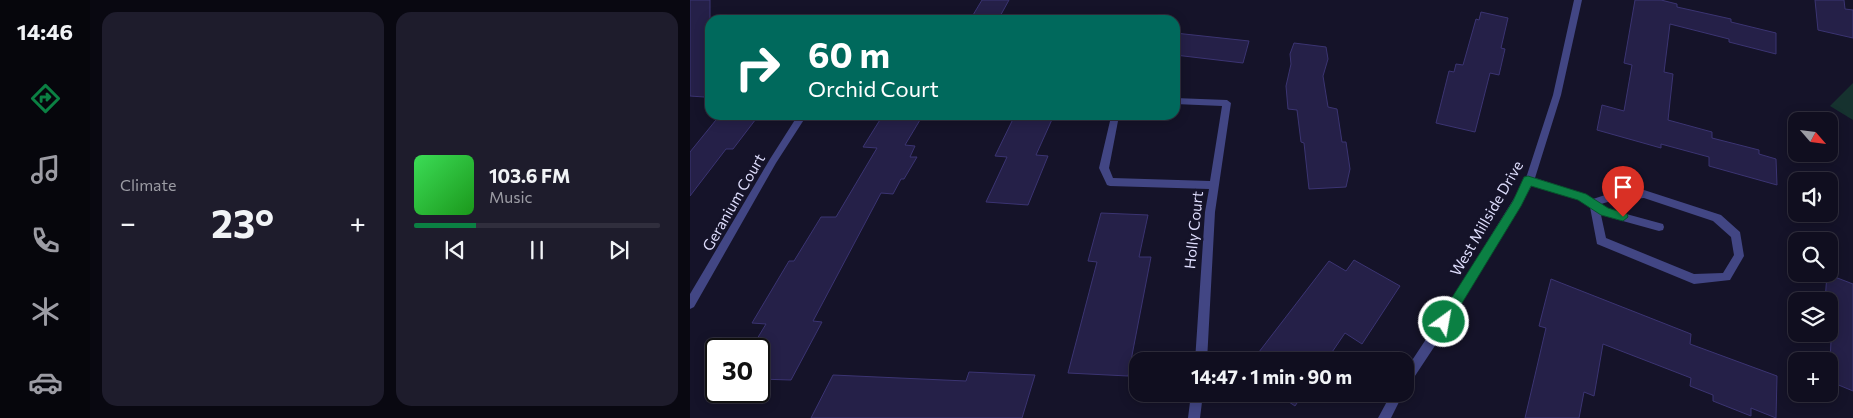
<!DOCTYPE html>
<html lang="en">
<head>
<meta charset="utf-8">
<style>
	body { margin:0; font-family:Commissioner,sans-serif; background:#1e1c2c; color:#f1f3f6; height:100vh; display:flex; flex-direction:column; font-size:19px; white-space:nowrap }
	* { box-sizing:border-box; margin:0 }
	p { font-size:16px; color:#9c9ca4 }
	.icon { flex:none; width:28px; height:28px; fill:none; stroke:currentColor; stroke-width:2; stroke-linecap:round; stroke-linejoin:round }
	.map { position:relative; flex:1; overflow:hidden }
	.panel { display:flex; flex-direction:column; gap:12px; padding:12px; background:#090811; width:600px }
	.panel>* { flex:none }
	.guide { position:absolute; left:15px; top:15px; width:475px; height:105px; border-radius:15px; box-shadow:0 2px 12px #0003,0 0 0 1px #302e3d; background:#00695c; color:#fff; overflow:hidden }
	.needle { width:32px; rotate:118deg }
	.fabs { position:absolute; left:1098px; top:112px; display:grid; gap:10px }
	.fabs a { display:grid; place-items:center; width:50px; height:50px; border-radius:10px; background:#100e1f; box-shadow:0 2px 12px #0003,0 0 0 1px #302e3d; font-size:25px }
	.speed { position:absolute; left:15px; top:338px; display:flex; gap:10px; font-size:25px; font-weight:700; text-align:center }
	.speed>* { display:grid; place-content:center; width:65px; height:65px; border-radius:50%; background:#100e1f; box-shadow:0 2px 12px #0003,0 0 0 1px #302e3d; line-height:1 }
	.speed .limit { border:2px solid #111; border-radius:8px; background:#fff; color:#111 }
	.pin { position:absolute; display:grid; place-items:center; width:42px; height:42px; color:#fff; margin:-51px -21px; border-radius:50% 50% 50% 0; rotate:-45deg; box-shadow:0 0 5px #0007 }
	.pin .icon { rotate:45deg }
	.me { position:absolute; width:55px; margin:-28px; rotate:32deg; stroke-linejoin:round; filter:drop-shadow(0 0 4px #0008) }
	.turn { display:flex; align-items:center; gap:18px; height:105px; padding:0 20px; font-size:22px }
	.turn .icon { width:65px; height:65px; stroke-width:2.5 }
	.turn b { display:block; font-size:35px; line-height:42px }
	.big { font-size:38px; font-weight:700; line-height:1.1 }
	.panel .card { flex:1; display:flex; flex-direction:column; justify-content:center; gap:8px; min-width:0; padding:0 18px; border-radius:15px; background:#1e1c2c }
	.song { display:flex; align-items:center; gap:15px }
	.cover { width:60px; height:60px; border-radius:8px; background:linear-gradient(135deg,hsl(130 70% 55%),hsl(120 70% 35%)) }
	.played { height:5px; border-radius:2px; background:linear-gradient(90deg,#0b8043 25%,#302e3d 25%) }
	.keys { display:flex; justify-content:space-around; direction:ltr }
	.heat { display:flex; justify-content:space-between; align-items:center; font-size:28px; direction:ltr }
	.panel .tiles { flex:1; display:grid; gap:12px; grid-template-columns:repeat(2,1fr) }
	.trip { position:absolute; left:439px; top:352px; width:285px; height:50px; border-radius:15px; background:#100e1f; box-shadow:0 2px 12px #0003,0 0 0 1px #302e3d; font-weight:700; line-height:50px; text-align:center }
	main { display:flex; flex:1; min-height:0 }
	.tabs { display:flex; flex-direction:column; width:90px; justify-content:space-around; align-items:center; background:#06060c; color:#9c9ca4 }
	.tabs .icon { width:35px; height:35px }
	.tabs .current { color:#0b8043 }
	.tabs b { font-size:22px; color:#f1f3f6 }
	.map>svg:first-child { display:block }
</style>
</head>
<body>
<main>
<nav class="tabs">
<b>14:46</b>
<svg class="icon current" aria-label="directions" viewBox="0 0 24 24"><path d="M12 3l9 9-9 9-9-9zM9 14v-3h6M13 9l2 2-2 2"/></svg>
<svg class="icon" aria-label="music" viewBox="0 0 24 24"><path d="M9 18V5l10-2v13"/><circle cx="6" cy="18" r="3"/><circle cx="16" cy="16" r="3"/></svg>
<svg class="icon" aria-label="phone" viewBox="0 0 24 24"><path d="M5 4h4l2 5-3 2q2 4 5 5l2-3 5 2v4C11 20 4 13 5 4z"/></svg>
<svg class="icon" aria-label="climate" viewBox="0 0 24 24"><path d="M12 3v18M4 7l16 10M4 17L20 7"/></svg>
<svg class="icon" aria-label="car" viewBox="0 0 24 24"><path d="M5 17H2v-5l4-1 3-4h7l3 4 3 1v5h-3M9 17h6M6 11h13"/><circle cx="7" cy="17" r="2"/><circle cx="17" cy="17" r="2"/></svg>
</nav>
<section class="panel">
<div class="tiles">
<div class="card"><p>Climate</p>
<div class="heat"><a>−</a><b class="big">23°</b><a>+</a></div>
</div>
<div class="card">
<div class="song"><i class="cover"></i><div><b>103.6 FM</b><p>Music</p></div></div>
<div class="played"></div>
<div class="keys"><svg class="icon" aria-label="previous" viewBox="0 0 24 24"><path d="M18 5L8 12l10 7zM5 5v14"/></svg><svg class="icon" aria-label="pause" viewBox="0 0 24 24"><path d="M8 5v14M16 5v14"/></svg><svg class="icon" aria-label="next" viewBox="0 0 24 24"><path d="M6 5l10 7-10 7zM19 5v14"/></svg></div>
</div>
</div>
</section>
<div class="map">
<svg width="1163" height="418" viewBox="0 0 1163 418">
	<rect width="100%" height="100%" fill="#151329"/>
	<path fill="#16322f" d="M1163,83v37l-23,-14z"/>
	<path fill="#252048" stroke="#3b3472" d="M0,0h20v89l-6,8 -14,-1z
		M292,0h27l-11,20h-28z
		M945,0h26l16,4v3l54,12v3l45,11v21l-47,-12v-3l-59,-15 -6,48 9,2 -5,46 44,12v6l47,12v4l17,5 1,26 -68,-19v-9l-48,-13v4l-64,-18 5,-25 22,6 8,-46 -8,-2z
		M1125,0h29l1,9 8,1v28l-35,-8z
		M791,12l27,6 -7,30 4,1 -6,26 -9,-2 -15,59 -39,-9 13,-52 5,1 2,-8 7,1 13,-46 3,1z
		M485,33l74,8 -6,22 -68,-8z
		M604,43l32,4 2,12 -5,17 5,31 9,2 5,33h4l4,27 -4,18 -37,2 -5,-46 -3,-1 -4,-32 -9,-1 -2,-23 5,-22 -1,-10z
		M30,115h39l-26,34h-7l-36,47v-44z
		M193,115h40l-18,30 10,1 -5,11h7l-13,22h-3l-8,15 -12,-1 -68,128 9,1 -31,58 -32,-1v-30h-8l15,-25 -14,-1 37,-62h5l27,-44h15l41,-69 -14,-1z
		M325,115h39l-18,40 12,1 -20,49 -42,-3 21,-45 -12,-1z
		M411,213l47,2 -9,42h12l-23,119 -60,-3 29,-111 -9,-1z
		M664,260l46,26 -38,58 -17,-11 -19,28h-74l77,-100 17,10z
		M1137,274l26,10v107l-24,-10 3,-60 -3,-2v-18h-4z
		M861,279l140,55 -1,10 87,32 -1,42 -25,-10v8l-38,-15v-6l-23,-9 1,-8 -88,-34 -9,52 -10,-4 -5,26h-54l21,-90 -7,-2z
		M279,372l66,3 -13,43h-211l22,-43 133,6z
		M587,394h26l-8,12z"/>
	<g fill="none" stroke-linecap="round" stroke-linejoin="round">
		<path fill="#424684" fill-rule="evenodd" d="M884,0h8l-21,95 -26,83 50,16 8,5 18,-6 33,-3 77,25 19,17 4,24 -14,24 -36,4 -97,-40 -7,-37 -11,-7 -47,-15 -84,141 -39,59 -4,2v-16l35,-53 73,-118 14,-25 26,-80zM954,198l69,23 18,16 3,18 -11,18 -29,1 -88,-36 -5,-23 58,16 4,-1 1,-3 -1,-3 -55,-15 -7,-5 10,-3z
			M485,98l52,2 4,3 -16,109 -8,149h-12l10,-149 4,-23 -99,-3 -3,-1 -8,-17 11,-47 3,-6h9l-4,6 -9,47 4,10 97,3 12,-75 -47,-2z
			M108,115h9l-31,48 -82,144 -4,2v-15l80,-135z
			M501,394h12l-3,24h-12z
			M701,394h12l-12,24h-13z"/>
	</g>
	<path fill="#0b8043" stroke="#07532c" d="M838,176l58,18 22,14 19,6 1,3 -5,4 -22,-6 -23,-15 -47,-14 -10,20 -73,120 -4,2 -5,-2 -2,-4 2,-4 74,-117 11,-24z"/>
	<g text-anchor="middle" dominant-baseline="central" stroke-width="5" stroke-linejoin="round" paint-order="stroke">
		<g font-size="15" fill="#deddfc" stroke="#151329">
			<text transform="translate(43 202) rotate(-60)">Geranium Court</text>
			<text transform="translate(796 218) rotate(-60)">West Millside Drive</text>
			<text transform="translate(503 230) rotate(-84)">Holly Court</text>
		</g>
	</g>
</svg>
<div class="fabs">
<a><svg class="needle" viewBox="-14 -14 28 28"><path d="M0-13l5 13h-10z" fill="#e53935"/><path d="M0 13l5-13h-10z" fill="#9c9ca4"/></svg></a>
<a><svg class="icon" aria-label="sound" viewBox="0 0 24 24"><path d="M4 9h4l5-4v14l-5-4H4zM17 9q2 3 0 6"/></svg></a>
<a><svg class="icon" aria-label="search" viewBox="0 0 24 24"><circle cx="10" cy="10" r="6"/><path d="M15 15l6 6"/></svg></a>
<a><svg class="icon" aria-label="layers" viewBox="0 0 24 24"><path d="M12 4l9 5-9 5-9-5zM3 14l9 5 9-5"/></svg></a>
<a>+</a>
</div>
<div class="speed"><div class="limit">30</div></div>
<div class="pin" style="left:933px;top:217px;background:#d93025"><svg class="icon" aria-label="arrive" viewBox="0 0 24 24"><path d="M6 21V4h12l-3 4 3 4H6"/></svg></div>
<svg class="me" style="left:754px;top:322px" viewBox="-20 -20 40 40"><circle r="17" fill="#0b8043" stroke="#fff" stroke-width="3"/><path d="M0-11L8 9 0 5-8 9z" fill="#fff"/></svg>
<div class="trip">14:47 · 1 min · 90 m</div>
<div class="guide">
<div class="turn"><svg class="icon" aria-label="right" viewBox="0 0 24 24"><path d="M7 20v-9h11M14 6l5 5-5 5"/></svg><div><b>60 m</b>Orchid Court</div></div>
</div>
</div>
</main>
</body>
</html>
